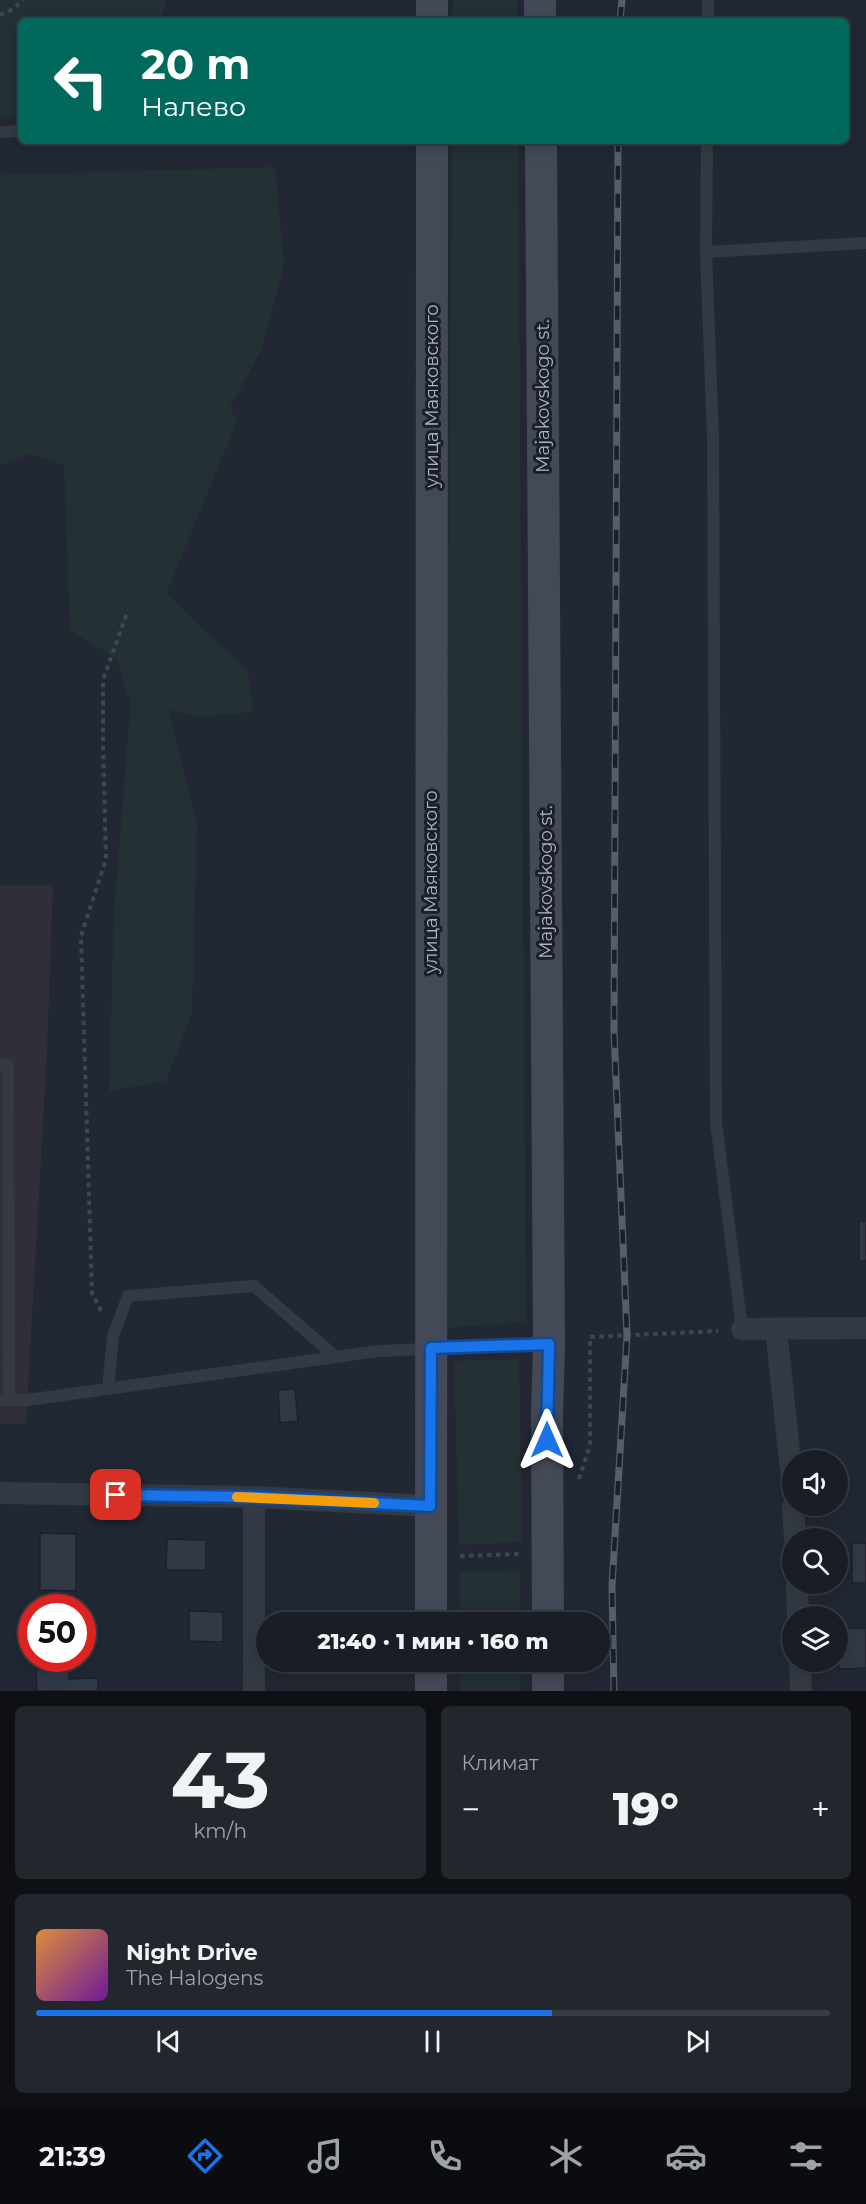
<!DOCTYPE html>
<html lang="ru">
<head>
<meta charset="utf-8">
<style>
	body { margin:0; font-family:Montserrat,sans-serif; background:#22272e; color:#f1f3f6; height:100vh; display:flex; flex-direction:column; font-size:22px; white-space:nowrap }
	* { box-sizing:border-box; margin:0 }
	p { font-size:20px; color:#9fa2a7 }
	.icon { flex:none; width:33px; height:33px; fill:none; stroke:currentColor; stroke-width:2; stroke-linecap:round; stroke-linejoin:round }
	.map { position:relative; height:1691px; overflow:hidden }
	.drawer { display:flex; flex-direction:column; gap:15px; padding:15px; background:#0e1015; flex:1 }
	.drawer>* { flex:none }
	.top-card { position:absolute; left:18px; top:18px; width:831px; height:126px; border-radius:9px; box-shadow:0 3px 15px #0003,0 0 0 2px #373c43; background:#00695c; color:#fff; overflow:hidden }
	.fabs { position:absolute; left:782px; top:1450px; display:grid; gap:12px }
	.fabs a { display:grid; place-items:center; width:66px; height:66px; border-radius:50%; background:#191e26; box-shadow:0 3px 15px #0003,0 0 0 2px #373c43; font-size:30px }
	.speed { position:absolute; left:18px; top:1594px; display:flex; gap:12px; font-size:30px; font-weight:700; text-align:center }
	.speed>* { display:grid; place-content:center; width:78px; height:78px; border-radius:50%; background:#191e26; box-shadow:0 3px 15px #0003,0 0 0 2px #373c43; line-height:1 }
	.speed .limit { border:9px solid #d22; background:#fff; color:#111 }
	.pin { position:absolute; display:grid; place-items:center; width:51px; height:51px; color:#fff; margin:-26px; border-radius:12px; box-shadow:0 3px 9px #0006 }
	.me { position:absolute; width:66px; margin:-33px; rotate:0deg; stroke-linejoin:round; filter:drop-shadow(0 0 4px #0008) }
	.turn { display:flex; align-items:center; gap:21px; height:126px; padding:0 24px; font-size:27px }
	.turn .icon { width:78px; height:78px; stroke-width:2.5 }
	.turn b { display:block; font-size:42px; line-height:51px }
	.big { font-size:45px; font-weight:800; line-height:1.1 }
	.drawer .widget { flex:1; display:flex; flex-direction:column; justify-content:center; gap:9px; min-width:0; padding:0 21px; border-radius:9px; background:#22272e }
	.drawer .dial { align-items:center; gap:0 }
	.dial b { font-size:78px; line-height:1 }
	.song { display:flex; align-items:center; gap:18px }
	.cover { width:72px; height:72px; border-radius:9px; background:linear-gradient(135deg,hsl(30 70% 55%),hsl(280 70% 35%)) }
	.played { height:6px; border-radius:3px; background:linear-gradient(90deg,#1a73e8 65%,#373c43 65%) }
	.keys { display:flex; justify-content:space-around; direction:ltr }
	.heat { display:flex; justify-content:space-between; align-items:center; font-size:33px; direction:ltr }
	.drawer .tiles { flex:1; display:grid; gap:15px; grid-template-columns:1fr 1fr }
	.widget:last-child { grid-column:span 2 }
	.trip { position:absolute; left:256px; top:1612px; width:354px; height:60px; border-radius:30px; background:#191e26; box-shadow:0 3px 15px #0003,0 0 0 2px #373c43; font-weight:800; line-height:60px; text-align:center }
	.dock { display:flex; height:96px; justify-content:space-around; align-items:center; background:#0a0c0f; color:#9fa2a7 }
	.dock .icon { width:42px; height:42px }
	.dock .active { color:#1a73e8 }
	.dock b { font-size:27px; color:#f1f3f6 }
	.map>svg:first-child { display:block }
</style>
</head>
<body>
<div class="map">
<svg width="866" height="1691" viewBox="0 0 866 1691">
	<rect width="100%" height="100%" fill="#212833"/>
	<path fill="#302e39" d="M0,885h53l-6,166 -21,373h-26z"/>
	<path fill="#233134" d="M0,0h166l-5,21h-140v96h-21z
		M453,0h64v21h-65z
		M452,141h66l8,1181 -80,6v-473z
		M275,167l9,98 -22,84 -32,58 7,14 -71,173 82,77 5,41 -55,5 -29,-7 28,115 -5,188 -26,68 -57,10 5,-178 17,-214 -3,-1 -11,-39 -47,-29 -6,-165 -34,-11 -30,11v-290z
		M519,1359l3,183 -63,3 -5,-184z
		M520,1571v52h-60v-51z
		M460,1662h60v29h-60z"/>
	<path fill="#313947" stroke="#1c212b" stroke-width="1.5" d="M859,1221h7v40h-7z
		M295,1389l3,32 -18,2 -2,-33z
		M40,1533l36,1v57l-36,-1z
		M167,1539l39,1v30h-40z
		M852,1543h14v40h-14z
		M189,1611l34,1v30l-34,-1z
		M866,1628v40l-27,1 -1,-40z
		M69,1669v10l29,-1v13h-61l-1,-21z"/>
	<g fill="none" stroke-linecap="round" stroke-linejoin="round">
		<path stroke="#3b4b4d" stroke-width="4" stroke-dasharray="4.5 4.5" stroke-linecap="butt" d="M0,15l13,-6 10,-9
			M101,1311l-9,-18 -11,-357 25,-77 -3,-114v-65l25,-70
			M579,1479l11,-34v-108l128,-6
			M460,1556l59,-2"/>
		<path stroke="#343a44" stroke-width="12" d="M708,21v-21
			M0,132l21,-1
			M707,141l-1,111 7,185 3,685 26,207
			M706,252l160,-9
			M0,1065h8l1,335
			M108,1389l5,-53 15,-40 126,-10 82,71
			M0,1400h28l350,-49 169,-7"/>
		<path stroke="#343a44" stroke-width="22" d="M742,1329l124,-1
			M776,1329l16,150
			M0,1493l254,4 176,9
			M793,1506l2,33
			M797,1584l1,33
			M800,1662l1,29
			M254,1691v-194"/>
		<path stroke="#434957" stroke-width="32" d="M432,0v21
			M540,0v21
			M541,141l8,1203 -2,73 1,206
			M431,1623l1,-1482
			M431,1691v-29
			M548,1691v-29"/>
		<defs>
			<path id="rail" d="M620,21l2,-21
				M614,1691l-2,-105 15,-251 -13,-303 4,-891"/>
		</defs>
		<use href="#rail" stroke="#565e6b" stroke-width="7"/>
		<use href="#rail" stroke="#1a1f29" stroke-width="4.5" stroke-dasharray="14" stroke-linecap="butt"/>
	</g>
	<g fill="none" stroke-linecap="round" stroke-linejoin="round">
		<defs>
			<path id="route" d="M116,1495l138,2 176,9 1,-158 118,-4 -2,96"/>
		</defs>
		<use href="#route" stroke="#114b97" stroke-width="15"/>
		<use href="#route" stroke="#1a73e8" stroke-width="10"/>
		<path stroke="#f59e0b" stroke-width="10" d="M237,1497l137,6"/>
	</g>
	<g text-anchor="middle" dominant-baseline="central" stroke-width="6" stroke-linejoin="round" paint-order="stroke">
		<g font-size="18" fill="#aeb5c1" stroke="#1a1f29">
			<text transform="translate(432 396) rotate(-90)">улица Маяковского</text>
			<text transform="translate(543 396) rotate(-90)">Majakovskogo st.</text>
			<text transform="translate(431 882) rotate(-90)">улица Маяковского</text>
			<text transform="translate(546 882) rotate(-90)">Majakovskogo st.</text>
		</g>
	</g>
</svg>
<div class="fabs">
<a><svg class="icon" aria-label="sound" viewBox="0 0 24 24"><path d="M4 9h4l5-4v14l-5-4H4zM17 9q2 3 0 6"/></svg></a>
<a><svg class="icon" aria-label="search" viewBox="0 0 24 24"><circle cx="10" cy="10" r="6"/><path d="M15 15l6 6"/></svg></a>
<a><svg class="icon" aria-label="layers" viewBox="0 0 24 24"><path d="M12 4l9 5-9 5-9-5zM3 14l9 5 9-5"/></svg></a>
</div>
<div class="speed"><div class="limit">50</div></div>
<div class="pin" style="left:116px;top:1495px;background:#d93025"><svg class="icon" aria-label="arrive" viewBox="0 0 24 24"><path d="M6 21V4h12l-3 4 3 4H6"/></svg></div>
<svg class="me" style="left:547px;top:1440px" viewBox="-20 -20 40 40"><path d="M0-17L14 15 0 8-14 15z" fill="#1a73e8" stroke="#fff" stroke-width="4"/></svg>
<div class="trip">21:40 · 1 мин · 160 m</div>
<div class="top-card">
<div class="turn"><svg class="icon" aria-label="left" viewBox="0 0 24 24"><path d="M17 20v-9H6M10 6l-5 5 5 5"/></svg><div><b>20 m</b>Налево</div></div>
</div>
</div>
<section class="drawer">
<div class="tiles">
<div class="widget dial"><b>43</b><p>km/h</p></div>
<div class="widget"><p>Климат</p>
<div class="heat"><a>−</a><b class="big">19°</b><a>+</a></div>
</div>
<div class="widget">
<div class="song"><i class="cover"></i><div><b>Night Drive</b><p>The Halogens</p></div></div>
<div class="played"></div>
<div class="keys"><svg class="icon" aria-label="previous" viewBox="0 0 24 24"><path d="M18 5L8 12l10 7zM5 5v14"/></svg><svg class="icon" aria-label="pause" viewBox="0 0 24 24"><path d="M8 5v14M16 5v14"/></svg><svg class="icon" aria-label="next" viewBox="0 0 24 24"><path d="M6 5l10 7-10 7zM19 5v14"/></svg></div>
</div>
</div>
</section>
<nav class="dock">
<b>21:39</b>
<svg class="icon active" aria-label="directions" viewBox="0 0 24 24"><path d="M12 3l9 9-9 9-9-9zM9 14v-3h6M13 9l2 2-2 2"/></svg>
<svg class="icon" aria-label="music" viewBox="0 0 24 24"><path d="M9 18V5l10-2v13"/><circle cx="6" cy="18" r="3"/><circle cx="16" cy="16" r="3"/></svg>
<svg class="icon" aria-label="phone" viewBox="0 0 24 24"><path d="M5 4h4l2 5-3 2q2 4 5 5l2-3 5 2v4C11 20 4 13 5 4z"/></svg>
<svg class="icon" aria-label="climate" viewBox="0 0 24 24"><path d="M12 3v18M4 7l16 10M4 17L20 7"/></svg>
<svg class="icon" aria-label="car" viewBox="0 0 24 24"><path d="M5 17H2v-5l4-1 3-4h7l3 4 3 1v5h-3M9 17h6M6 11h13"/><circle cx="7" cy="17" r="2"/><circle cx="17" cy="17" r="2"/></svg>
<svg class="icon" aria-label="filters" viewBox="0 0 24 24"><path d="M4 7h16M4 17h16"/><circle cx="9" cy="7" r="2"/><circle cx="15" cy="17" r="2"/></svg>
</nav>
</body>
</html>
